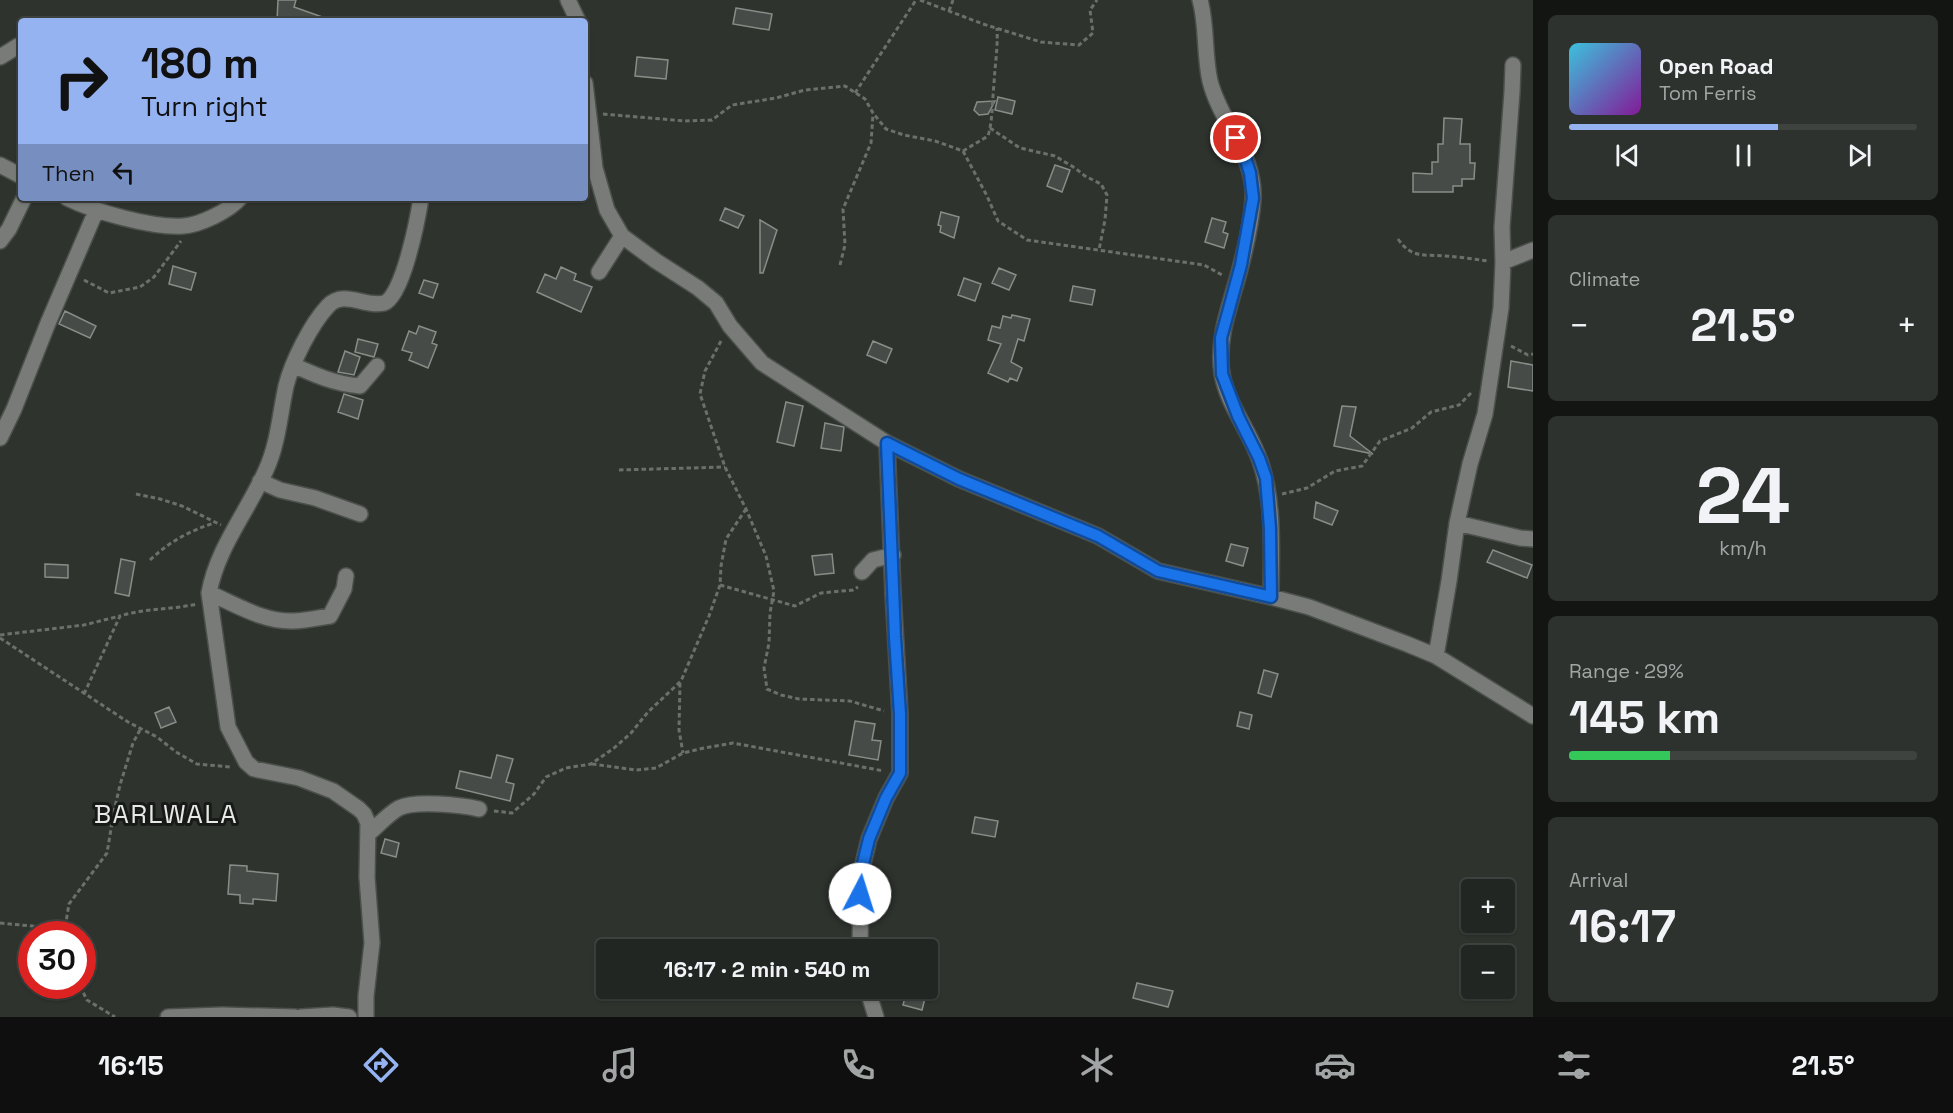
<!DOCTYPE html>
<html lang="en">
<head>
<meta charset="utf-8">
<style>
	body { margin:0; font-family:"Space Grotesk",sans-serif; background:#2e322f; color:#f1f3f6; height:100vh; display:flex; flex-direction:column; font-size:22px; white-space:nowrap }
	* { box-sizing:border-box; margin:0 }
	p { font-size:20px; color:#a2a5a5 }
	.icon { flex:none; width:33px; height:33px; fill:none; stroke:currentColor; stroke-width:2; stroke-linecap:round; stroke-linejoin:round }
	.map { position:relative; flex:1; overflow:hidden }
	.details { display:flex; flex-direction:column; gap:15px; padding:15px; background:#131513; width:420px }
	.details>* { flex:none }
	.hud { position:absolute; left:18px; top:18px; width:570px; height:183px; border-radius:6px; box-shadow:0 2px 4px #0004,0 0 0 2px #3f4340; background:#95b2f1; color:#111; overflow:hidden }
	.tools { position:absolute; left:1461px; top:879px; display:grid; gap:12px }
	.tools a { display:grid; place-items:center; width:54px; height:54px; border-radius:6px; background:#222622; box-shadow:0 2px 4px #0004,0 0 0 2px #3f4340; font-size:30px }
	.speed { position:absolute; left:18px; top:921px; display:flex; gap:12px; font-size:30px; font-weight:700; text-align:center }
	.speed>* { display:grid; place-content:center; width:78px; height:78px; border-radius:50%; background:#222622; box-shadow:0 2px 4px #0004,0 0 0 2px #3f4340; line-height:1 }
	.speed .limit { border:9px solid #d22; background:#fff; color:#111 }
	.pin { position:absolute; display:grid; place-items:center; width:51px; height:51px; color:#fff; margin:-26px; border:3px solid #fff; border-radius:50%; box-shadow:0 2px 6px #0007 }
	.me { position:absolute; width:66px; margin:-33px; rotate:5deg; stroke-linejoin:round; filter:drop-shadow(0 0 4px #0008) }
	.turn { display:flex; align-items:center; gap:21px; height:126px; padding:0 24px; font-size:27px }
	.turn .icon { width:78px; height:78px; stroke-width:2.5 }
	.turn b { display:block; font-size:42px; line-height:51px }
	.then { display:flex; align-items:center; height:57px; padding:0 24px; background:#0003; gap:12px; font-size:22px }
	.big { font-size:45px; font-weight:700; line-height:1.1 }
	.details .tile { flex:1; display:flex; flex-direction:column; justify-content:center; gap:9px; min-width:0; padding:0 21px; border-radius:9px; background:#2e322f }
	.details .dial { align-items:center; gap:0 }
	.dial b { font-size:78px; line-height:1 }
	.song { display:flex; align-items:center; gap:18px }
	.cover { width:72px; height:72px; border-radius:9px; background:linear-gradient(135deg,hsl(190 70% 55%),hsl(290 70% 35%)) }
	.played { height:6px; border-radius:3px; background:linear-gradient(90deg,#95b2f1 60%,#3f4340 60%) }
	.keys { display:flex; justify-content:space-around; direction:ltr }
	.heat { display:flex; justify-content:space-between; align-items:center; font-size:33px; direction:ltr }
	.charge { height:9px; border-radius:4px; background:linear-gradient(90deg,#34c759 29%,#3f4340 0) }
	.trip { position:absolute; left:596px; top:939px; width:342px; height:60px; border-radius:6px; background:#222622; box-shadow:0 2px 4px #0004,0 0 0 2px #3f4340; font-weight:700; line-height:60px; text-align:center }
	.dock { display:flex; height:96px; justify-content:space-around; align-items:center; background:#0e0f0e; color:#a2a5a5 }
	.dock .icon { width:42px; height:42px }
	.dock .active { color:#95b2f1 }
	.dock b { font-size:27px; color:#f1f3f6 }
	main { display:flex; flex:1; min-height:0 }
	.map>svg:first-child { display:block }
</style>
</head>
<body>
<main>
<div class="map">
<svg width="1533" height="1017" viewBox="0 0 1533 1017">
	<rect width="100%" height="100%" fill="#2e332e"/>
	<path fill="#474b47" stroke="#898d88" stroke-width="1.5" d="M278,0h18l-2,7 34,12v2h-51z
		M736,8l36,6 -3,16 -36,-6z
		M637,57l31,3 -2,19 -31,-3z
		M998,97l17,4 -3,13 -17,-4z
		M995,101l-7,13 -9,1 -5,-5 3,-8z
		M1444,118l18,1 -2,25h10v19h5l-1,16h-12v7h-9v6h-40v-19l19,1v-12h6v-18h5z
		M1055,165l15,5 -8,22 -15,-6z
		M725,208l19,8 -6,12 -18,-8z
		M941,212l18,5 -5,21 -14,-6 1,-6 -3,-1z
		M1212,218l14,4 -3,10 5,2 -4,14 -19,-6z
		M760,220l17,10 -14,43h-3z
		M173,266l23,7 -5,17 -22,-6z
		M561,267l15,7 -2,6 18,7 -11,25 -44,-20 8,-18 11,5z
		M999,268l17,7 -7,15 -17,-7z
		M964,278l17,6 -6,17 -17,-6z
		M424,280l14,4 -5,14 -14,-5z
		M1073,286l22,4 -3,15 -22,-4z
		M65,311l31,15 -6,12 -31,-14z
		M1012,315l18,4 -6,22 -6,-2 -7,23 11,6 -5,13 -7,-3 -2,4 -20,-9 13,-29 -13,-4 4,-14 8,2 3,-12 8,2z
		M419,326l17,6 -4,11 5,2 -9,23 -19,-8 3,-7 -10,-3 7,-19 7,3z
		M358,339l20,5 -4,13 -19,-5z
		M873,341l19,8 -6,14 -19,-8z
		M345,351l15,6 -6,18 -16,-3z
		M1511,361l22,4v26l-25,-4z
		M344,394l19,6 -5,19 -20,-7z
		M786,402l17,4 -9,40 -17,-4z
		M1342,406l14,1 -6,29 23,18 -39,-8z
		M825,423l19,4 -3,24 -20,-3z
		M1316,502l22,9 -6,14 -18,-7z
		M1231,544l17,4 -5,18 -17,-5z
		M1493,550l39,15 -5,13 -40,-16z
		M832,554l2,19 -19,2 -3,-19z
		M121,559l14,3 -6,34 -14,-3z
		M45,564l23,1v13l-23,-1z
		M1264,670l14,4 -7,23 -13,-4z
		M169,707l7,15 -15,6 -6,-15z
		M1240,712l12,3 -3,14 -12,-3z
		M855,721l20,3 -3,16 9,1 -3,19 -29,-5z
		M497,755l16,4 -7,23 8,2 -4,17 -54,-13 4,-17 31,7z
		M975,817l23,4 -3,16 -23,-4z
		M385,839l14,4 -3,14 -15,-4z
		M230,865l17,1v5l31,3 -2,27 -23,-2v5l-13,-1v-8l-12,-1z
		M1137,983l36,8 -5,16 -35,-9z
		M907,990l19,4 -4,16 -19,-5z"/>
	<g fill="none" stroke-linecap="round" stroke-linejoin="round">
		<defs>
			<path id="minor" d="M568,0l10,21
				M1200,0c7,24 4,55 10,81 10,41 46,74 43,119 -2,27 -9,55 -16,80 -9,31 -20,61 -15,94 6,32 28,57 38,87 15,43 11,91 11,136
				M0,57l18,-11
				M585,83l10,85 12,42 15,26 34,25 42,27 18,15 14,23 32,37 125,80 72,36 139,57 60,35 113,26 38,10 98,37 29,12 97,60
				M0,165l21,11
				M67,198c28,14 85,30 116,28 17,-1 46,-15 57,-28
				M0,241l9,-12 15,-31
				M1503,262l30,-12
				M599,272l23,-36
				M293,365c22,10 42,19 67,21l17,-20
				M0,438l14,-29 34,-86 48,-112
				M260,481l20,9 35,8 45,16
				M1457,523l63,15 13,1
				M862,572l11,-12 20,-5
				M209,593c26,11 54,29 84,28 12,0 25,-3 37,-5l14,-27 2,-13
				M1436,656l13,-75 8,-58 13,-59 15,-50 16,-106 2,-46 -1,-35 10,-135 1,-27
				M369,833c9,-7 19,-19 30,-25 16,-8 63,-3 80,1
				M860,950l1,-78 8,-33 17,-41 14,-25v-59l-7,-121 -6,-150
				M867,988l9,29
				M168,1017l54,-2 73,2
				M301,1017l32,-2 16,2
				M366,1017v-21l6,-53 -5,-66 1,-54 -4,-9 -5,-5 -26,-18 -34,-13 -45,-9 -8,-7 -18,-35 -19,-134c8,-45 39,-82 57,-123 12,-26 14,-56 20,-84 6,-24 25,-62 42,-80 16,-17 37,2 56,-3 19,-6 34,-86 37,-105"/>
		</defs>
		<use href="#minor" stroke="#4b504b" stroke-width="18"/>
		<path stroke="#6b706b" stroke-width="3" stroke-dasharray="4.5 3" stroke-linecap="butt" d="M920,0l63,24 58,18 38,3 14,-12 -3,-23 7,-10
			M949,11l4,-11
			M855,93l61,-93
			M603,114l82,7 27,-1 20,-15 44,-7 29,-8 40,-4 20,13 8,14 13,16 18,6 31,6 28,10 24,45 11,25 29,19 177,25 20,11
			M990,128l30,20 35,8 20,12 10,8 16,8 6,11 -2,25 -6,30
			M963,151l25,-15c5,-17 4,-34 6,-52 1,-21 4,-35 3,-56
			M1398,239c14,20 26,15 47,17 14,1 29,3 43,5
			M840,265l5,-20 -2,-36 28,-66 2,-29
			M84,280l25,13 31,-6 14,-10 27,-36
			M721,341l-16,30 -5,23 25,73 21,42 20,47 8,35 -4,22 -1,30 -5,25 3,21 14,6 18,4 51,2 34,10
			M1511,346l17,9 5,-1
			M619,470l106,-3
			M136,494l24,5 22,7 39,19
			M1282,494l25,-6 28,-17 27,-5 18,-25 32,-13 19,-16 28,-7 12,-12
			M150,560c19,-18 39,-29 64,-37
			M720,585l75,21 26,-13 32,-3 5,-3
			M0,635l84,-10 36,-9
			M0,638l128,84 29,15 19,15 21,12 34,3
			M680,683l-1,47 4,23
			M84,694l36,-78c25,-8 51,-6 77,-12
			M592,764l44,6 20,-2 27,-15 21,-5 29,-5 151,28
			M494,811l18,2 22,-19 12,-17 20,-9 25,-4 23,-16 17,-15 17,-21 33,-31 28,-65 11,-31 1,-19 5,-27 20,-30
			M0,923l42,4 22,6
			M64,934l5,-30 38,-51 7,-42 6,-26 13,-42 8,-15
			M80,986l7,14 28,17"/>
		<use href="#minor" stroke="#797b79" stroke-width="15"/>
	</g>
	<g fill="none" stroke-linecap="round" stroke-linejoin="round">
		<defs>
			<path id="route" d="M860,894l1,-22 8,-33 17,-41 14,-25v-59l-5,-77 -8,-194 72,36 139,57 60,35 113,26 -1,-69 -4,-50 -7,-20 -21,-42 -16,-42 -1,-36 20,-73 12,-67 -3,-25 -5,-16 -9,-19"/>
		</defs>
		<use href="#route" stroke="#114b97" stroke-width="15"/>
		<use href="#route" stroke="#1a73e8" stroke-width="10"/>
	</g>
	<g text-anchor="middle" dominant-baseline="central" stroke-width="6" stroke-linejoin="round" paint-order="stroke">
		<g font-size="26" letter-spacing="1.5" fill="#e6e9e6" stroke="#181a18">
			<text x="166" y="814">BARLWALA</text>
		</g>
	</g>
</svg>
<div class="tools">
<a>+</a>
<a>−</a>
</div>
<div class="speed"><div class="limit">30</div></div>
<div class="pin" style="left:1236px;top:138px;background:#d93025"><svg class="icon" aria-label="arrive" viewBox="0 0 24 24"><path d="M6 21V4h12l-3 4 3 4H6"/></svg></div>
<svg class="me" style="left:860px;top:894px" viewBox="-20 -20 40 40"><circle r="19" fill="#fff"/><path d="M0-13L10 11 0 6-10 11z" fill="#1a73e8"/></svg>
<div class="trip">16:17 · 2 min · 540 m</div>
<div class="hud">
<div class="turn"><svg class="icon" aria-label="right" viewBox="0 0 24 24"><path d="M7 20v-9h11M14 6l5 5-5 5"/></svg><div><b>180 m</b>Turn right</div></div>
<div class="then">Then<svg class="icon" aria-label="left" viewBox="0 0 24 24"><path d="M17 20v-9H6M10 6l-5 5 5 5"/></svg></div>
</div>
</div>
<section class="details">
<div class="tile">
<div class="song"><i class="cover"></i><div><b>Open Road</b><p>Tom Ferris</p></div></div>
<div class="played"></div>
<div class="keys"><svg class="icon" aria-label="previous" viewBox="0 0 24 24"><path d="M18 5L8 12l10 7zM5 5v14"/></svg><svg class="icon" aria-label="pause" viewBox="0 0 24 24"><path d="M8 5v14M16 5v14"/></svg><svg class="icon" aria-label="next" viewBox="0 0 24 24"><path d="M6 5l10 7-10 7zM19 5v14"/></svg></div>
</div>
<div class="tile"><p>Climate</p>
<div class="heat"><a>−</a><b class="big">21.5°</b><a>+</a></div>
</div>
<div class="tile dial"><b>24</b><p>km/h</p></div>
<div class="tile"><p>Range · 29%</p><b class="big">145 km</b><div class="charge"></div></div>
<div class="tile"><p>Arrival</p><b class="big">16:17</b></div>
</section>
</main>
<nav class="dock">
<b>16:15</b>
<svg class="icon active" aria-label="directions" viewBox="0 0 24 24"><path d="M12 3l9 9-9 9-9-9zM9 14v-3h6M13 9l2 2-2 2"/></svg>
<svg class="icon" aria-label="music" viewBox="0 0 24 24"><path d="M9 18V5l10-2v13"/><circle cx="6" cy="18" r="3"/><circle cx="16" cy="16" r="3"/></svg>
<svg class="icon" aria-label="phone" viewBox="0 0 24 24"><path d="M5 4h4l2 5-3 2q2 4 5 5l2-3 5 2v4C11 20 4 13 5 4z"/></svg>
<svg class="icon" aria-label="climate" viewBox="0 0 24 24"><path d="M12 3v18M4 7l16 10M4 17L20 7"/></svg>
<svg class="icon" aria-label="car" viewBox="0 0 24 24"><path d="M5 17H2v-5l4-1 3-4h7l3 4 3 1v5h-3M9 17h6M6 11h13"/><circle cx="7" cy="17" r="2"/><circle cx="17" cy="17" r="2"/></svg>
<svg class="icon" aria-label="filters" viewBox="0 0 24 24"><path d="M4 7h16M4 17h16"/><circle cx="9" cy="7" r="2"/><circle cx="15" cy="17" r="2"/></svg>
<b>21.5°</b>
</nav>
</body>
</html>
